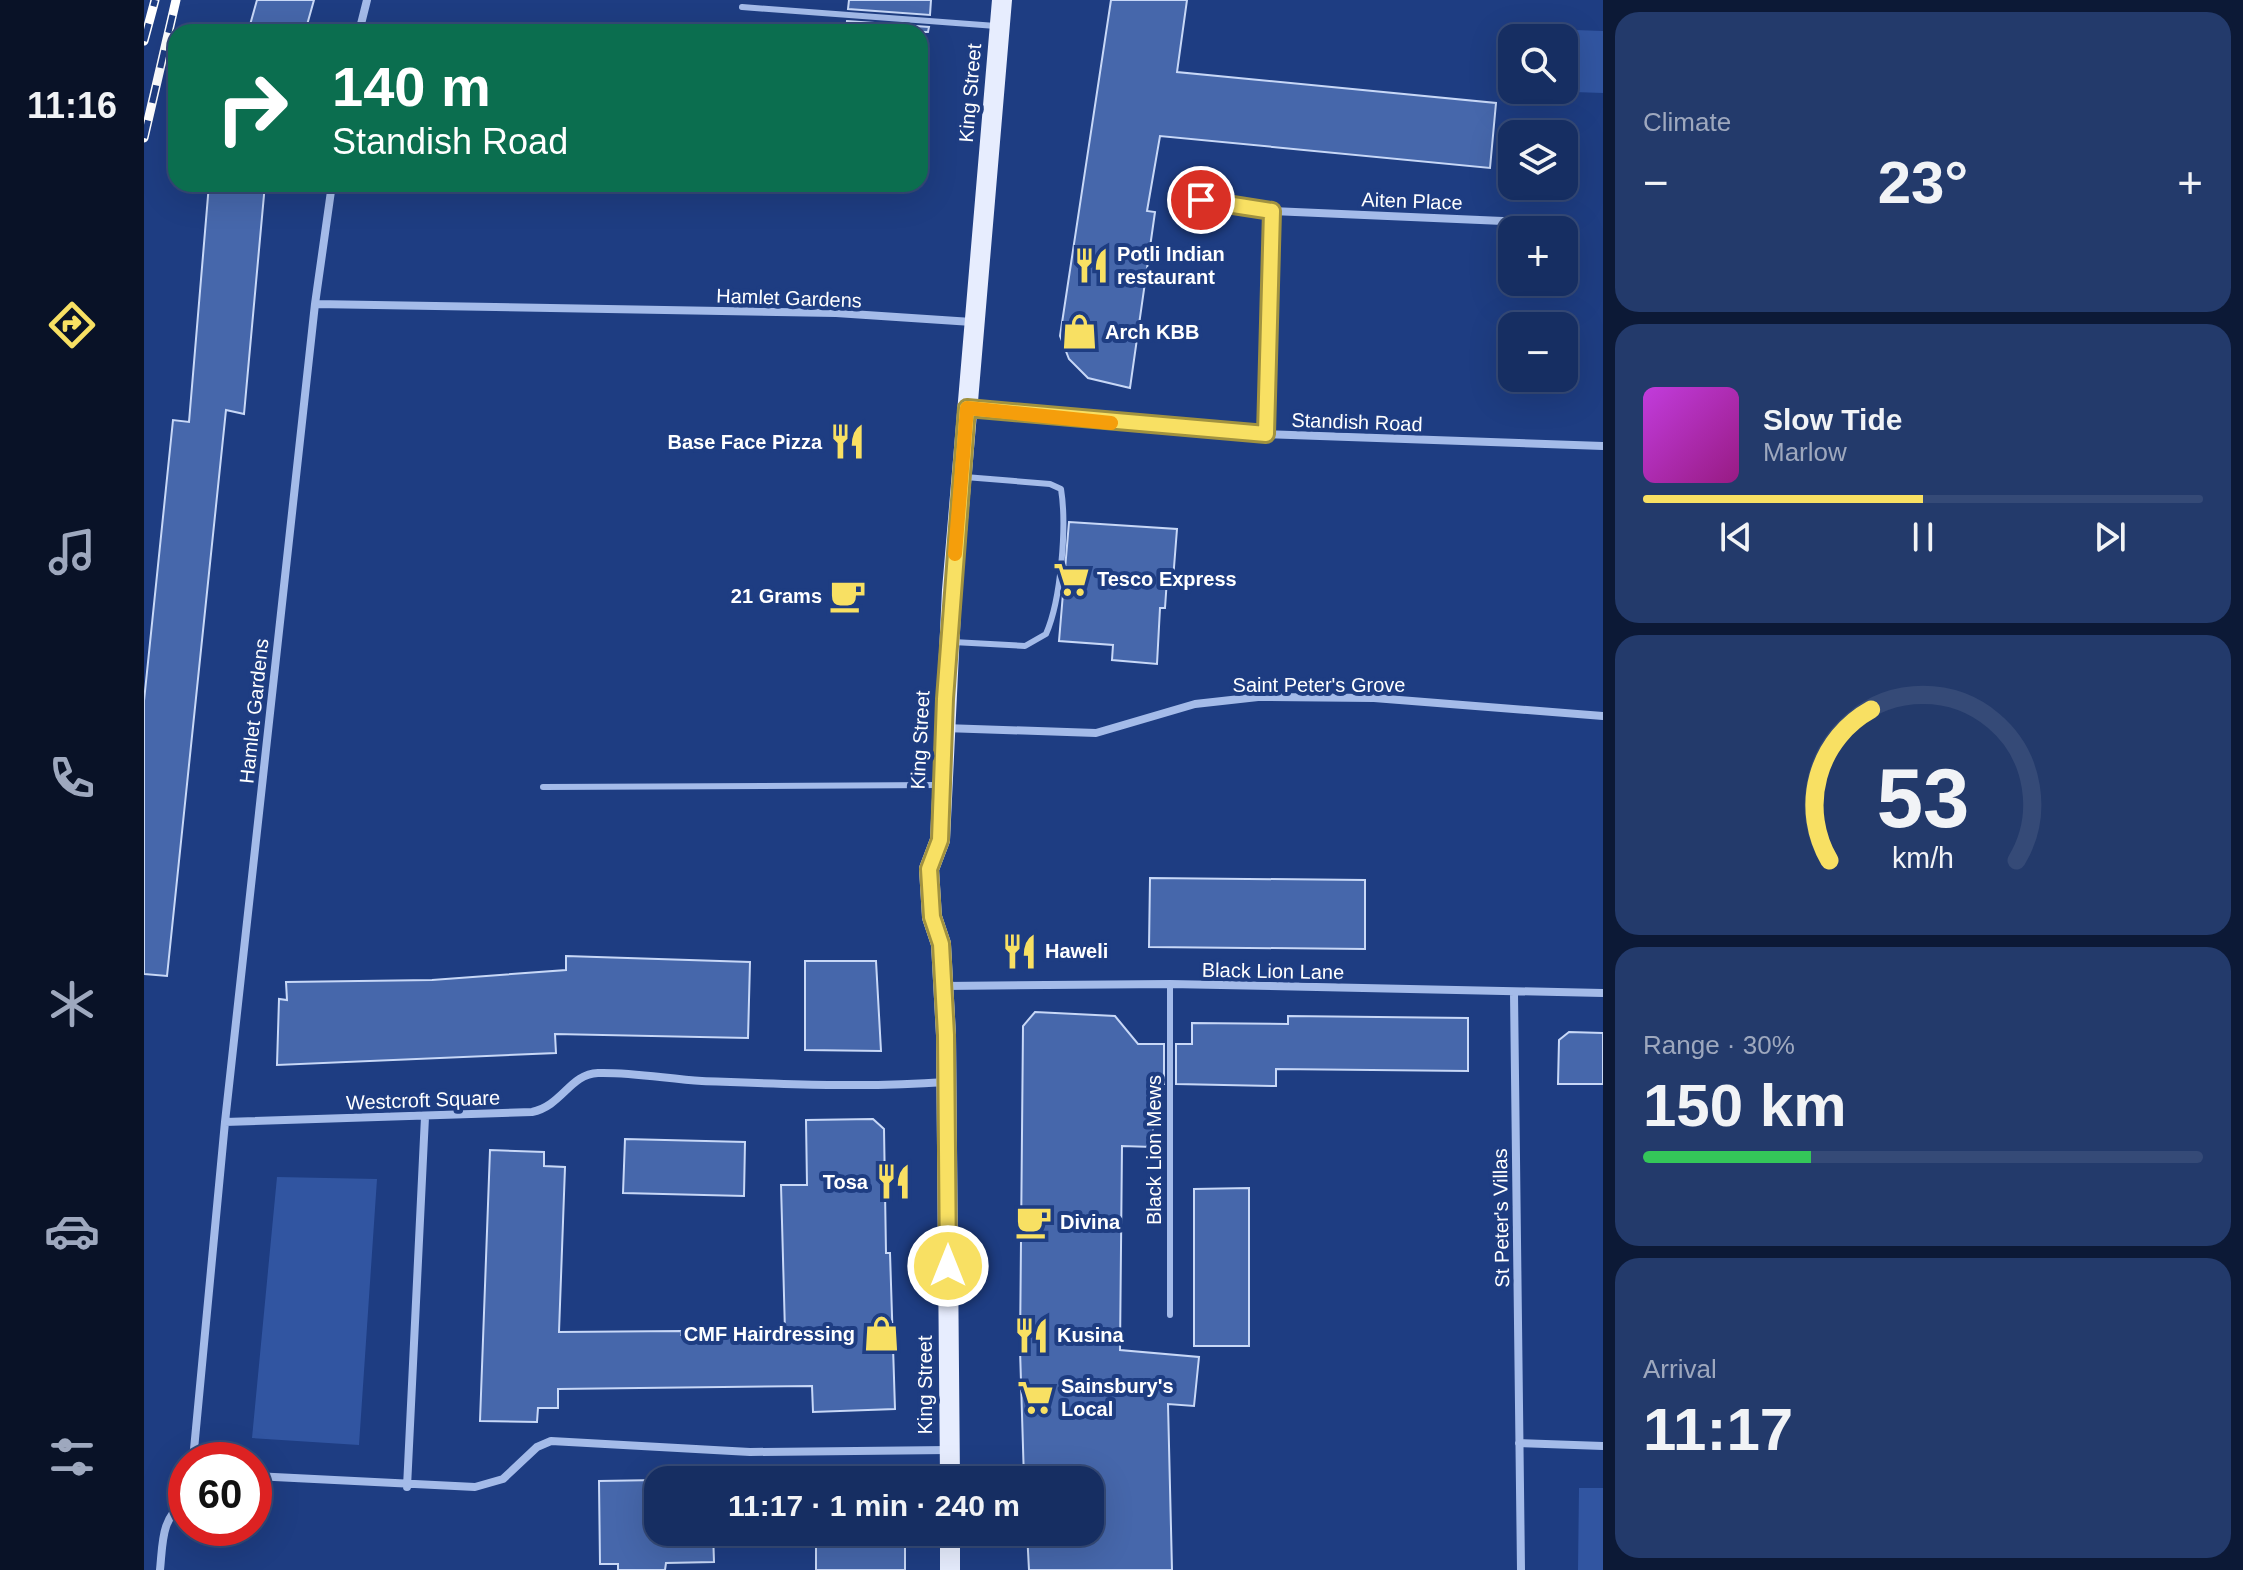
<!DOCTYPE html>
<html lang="en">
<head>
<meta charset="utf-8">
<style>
	body { margin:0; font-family:Helvetica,sans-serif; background:#233a6b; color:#f1f3f6; height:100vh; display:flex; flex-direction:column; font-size:30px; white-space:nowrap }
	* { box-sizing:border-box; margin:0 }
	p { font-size:26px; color:#9ea8be }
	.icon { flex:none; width:44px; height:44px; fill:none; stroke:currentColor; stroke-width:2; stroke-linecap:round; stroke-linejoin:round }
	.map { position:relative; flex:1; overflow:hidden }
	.side { display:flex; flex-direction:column; gap:12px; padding:12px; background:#0c1936; width:640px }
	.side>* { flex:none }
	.hud { position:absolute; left:24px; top:24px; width:760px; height:168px; border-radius:24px; box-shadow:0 8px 32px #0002,0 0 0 2px #354a77; background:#0b6e4f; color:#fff; overflow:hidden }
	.tools { position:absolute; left:1354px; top:24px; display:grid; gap:16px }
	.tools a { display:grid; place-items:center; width:80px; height:80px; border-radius:16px; background:#162e62; box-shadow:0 8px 32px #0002,0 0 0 2px #354a77; font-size:40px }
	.speed { position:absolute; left:24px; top:1442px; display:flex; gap:16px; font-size:40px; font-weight:700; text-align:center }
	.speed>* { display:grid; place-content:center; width:104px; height:104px; border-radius:50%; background:#162e62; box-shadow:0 8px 32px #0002,0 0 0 2px #354a77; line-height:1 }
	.speed .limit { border:12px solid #d22; background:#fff; color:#111 }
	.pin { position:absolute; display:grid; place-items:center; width:68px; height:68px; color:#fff; margin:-34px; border:4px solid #fff; border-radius:50%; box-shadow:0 2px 8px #0007 }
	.me { position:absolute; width:88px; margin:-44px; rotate:0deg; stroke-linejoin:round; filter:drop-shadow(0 0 6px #0008) }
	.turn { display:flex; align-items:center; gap:28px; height:168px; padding:0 32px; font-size:36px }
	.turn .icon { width:104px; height:104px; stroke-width:2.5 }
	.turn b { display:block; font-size:56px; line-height:68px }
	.big { font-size:60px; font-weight:700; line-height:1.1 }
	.side .card { flex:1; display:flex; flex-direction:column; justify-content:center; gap:12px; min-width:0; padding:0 28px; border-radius:24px; background:#233a6b }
	.side .dial { align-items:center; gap:0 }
	.dial svg { height:208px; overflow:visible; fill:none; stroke:#354a77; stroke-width:7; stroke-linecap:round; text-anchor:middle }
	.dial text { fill:#f1f3f6; stroke:none }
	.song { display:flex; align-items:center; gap:24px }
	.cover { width:96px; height:96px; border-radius:12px; background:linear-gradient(135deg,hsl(290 70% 55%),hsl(310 70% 35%)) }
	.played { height:8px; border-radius:4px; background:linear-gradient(90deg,#f8e063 50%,#354a77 50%) }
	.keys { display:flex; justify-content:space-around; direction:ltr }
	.heat { display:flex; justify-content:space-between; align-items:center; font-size:44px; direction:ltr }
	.charge { height:12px; border-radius:6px; background:linear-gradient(90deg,#34c759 30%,#354a77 0) }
	.trip { position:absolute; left:500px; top:1466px; width:460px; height:80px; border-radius:24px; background:#162e62; box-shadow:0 8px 32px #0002,0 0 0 2px #354a77; font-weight:700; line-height:80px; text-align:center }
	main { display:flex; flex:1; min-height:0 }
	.menu { display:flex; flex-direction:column; width:144px; justify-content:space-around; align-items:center; background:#091227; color:#9ea8be }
	.menu .icon { width:56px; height:56px }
	.menu .active { color:#f8e063 }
	.menu b { font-size:36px; color:#f1f3f6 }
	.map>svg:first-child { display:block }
</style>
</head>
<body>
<main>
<nav class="menu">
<b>11:16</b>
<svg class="icon active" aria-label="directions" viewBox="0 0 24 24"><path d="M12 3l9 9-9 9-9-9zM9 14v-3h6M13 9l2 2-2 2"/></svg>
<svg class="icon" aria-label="music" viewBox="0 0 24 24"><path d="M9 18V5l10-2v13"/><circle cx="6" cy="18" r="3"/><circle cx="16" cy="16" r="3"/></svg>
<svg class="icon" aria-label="phone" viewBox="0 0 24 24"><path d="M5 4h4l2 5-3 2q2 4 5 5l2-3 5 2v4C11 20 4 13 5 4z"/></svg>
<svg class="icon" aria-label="climate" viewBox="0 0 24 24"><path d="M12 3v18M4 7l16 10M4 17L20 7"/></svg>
<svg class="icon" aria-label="car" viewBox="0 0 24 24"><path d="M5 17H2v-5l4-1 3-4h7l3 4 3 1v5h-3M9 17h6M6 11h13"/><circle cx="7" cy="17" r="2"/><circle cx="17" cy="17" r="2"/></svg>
<svg class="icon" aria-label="filters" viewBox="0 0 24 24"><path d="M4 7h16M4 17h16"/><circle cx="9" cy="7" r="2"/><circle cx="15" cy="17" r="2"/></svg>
</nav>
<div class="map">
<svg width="1459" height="1570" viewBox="0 0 1459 1570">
	<rect width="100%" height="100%" fill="#1e3d82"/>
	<path fill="#3155a1" d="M1403,29l56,2v62l-58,-2 19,-1v-52h-18z
		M133,1177l100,2 -18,266 -107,-7z
		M1435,1488h24v82h-25z"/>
	<path fill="#4667ab" stroke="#c8d8f7" stroke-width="2" d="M113,0h57l-9,32h-57z
		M705,0h82l-1,15 -82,-6z
		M967,0h76l-10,72 319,31 -6,65 -330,-32 -13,75 8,1 -25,176 -42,-10 -19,-19 -9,-23z
		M703,21l82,6 -1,5h-82z
		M65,184h56l-21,230 -18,-4 -59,566 -23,-2v-273l29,-281 16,2z
		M925,522l108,7 -4,51 -6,-1 -2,29h-5l-3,56 -45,-4 1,-15 -54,-4z
		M1006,878l215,2v69l-216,-2z
		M422,956l184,6 -2,76 -193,-4 1,19 -279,12 2,-66 8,1 -1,-18 146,-2 134,-10z
		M661,961h71l5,90 -76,-1z
		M891,1012l80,4 23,28h26v40h-11v63l-31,-1 -2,204 79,7 -5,49 -26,-2 4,166h-143l-2,-38h63v-52h-66l-4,-131 3,-323z
		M1144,1016l180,2v53l-192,-2v17l-100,-2v-40h16v-21l96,1z
		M1425,1032l34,1v51h-45l1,-44z
		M729,1119l11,10 2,124h4l5,156 -82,3 -1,-26 -254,3v19h-20l-1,14 -57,-1 10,-271 54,2v14l21,1 -6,165 122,-1v4l104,-3 -4,-147h26l-1,-65z
		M481,1139l120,3 -1,54 -121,-3z
		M1105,1188v158h-55v-157z
		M514,1480v52h55l1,30 -48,1 -1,7h-47v-6h-18l-1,-83z
		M672,1532h89v38h-89z"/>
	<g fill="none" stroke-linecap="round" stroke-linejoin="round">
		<path stroke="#a4bbe9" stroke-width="6" d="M598,7l254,19
			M809,642l72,4 21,-12c15,-34 21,-108 15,-145l-11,-5 -85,-7
			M399,787l395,-2
			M1026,984v331"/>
		<path stroke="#a4bbe9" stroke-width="8" d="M215,32l8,-32
			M188,184l-17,120 521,9 136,9
			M1057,200l71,11 279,12
			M824,408l298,26 337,12
			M1122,434l6,-223
			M800,728l152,5 99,-29 63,-7 116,1 229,18
			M800,986l226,-2 433,9
			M1370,993l7,577
			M81,1122l90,-818
			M1375,1443l84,3
			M49,1460l32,-338 307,-10c30,-6 38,-38 66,-39 34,-1 70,6 104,8 81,3 163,7 244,1
			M110,1476l221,11 28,-8 34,-32 14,-6 199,11 199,-2
			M263,1487l18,-370
			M16,1570c3,-30 1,-51 26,-70"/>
		<path stroke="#e7edfe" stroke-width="20" d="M806,1480l-4,-445 -5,-91 -9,-27 -3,-48 11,-29 12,-250 50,-590
			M806,1532v38"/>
		<defs>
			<path id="rail" d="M0,41l11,-41
				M0,138l32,-138"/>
		</defs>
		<use href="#rail" stroke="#fff" stroke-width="9"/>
		<use href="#rail" stroke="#1e3d82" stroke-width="6" stroke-dasharray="18" stroke-linecap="butt"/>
	</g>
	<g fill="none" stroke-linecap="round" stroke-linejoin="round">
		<defs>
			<path id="route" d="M804,1266l-2,-231 -5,-91 -9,-27 -3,-48 11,-29 5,-141 22,-291 299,26 6,-223 -71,-11"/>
		</defs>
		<use href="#route" stroke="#a19240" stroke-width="20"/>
		<use href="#route" stroke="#f8e063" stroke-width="14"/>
		<path stroke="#f59e0b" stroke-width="14" d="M811,554l12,-146 144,15"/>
	</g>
	<defs>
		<symbol id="restaurant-bare" viewBox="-9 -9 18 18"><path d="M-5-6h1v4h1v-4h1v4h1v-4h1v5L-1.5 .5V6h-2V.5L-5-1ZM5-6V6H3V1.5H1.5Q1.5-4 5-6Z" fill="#f8e063" stroke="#1e3d82" stroke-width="2.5" paint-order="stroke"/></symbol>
		<symbol id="shop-bare" viewBox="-9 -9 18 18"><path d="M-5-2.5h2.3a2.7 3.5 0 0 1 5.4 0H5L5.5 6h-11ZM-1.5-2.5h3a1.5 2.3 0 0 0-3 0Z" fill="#f8e063" stroke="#1e3d82" stroke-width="2.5" paint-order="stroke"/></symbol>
		<symbol id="supermarket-bare" viewBox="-9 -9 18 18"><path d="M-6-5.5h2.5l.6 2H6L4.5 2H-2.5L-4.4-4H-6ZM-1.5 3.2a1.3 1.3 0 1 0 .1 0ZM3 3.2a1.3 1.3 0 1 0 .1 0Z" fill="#f8e063" stroke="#1e3d82" stroke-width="2.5" paint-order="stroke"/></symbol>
		<symbol id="cafe-bare" viewBox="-9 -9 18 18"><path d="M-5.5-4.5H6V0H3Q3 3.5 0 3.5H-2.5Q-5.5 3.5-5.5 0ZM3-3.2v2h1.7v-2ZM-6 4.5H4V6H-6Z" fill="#f8e063" stroke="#1e3d82" stroke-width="2.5" paint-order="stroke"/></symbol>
	</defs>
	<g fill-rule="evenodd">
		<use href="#restaurant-bare" x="922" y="240" width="51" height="51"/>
		<use href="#shop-bare" x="910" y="306" width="51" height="51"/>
		<use href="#restaurant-bare" x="678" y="416" width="51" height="51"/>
		<use href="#supermarket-bare" x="902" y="554" width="51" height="51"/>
		<use href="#cafe-bare" x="678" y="570" width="51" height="51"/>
		<use href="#restaurant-bare" x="850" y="926" width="51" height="51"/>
		<use href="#restaurant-bare" x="724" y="1156" width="51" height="51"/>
		<use href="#cafe-bare" x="864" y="1196" width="51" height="51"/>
		<use href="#shop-bare" x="712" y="1308" width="51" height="51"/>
		<use href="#restaurant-bare" x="862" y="1310" width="51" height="51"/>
		<use href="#supermarket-bare" x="866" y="1372" width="51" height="51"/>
	</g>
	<g text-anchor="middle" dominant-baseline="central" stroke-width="8" stroke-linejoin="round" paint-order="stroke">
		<g font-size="20" fill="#fff" stroke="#1e3d82">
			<text transform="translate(826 93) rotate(-85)">King Street</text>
			<text transform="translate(1268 201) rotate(2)">Aiten Place</text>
			<text transform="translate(645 298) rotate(2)">Hamlet Gardens</text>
			<text transform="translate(1213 422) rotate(2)">Standish Road</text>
			<text x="1175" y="685">Saint Peter's Grove</text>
			<text transform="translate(110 711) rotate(-84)">Hamlet Gardens</text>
			<text transform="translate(776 740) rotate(-87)">King Street</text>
			<text transform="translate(1129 971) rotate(1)">Black Lion Lane</text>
			<text transform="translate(279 1100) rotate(-2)">Westcroft Square</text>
			<text transform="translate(1010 1150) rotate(-90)">Black Lion Mews</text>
			<text transform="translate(1357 1218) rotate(-91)">St Peter's Villas</text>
			<text transform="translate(781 1385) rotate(-90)">King Street</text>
		</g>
		<g font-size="20" font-weight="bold" fill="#fff" stroke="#1e3d82" text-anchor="start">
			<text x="973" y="254">Potli Indian<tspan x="973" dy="23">restaurant</tspan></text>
			<text x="961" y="332">Arch KBB</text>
			<text x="678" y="442" text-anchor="end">Base Face Pizza</text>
			<text x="953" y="579">Tesco Express</text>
			<text x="678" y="596" text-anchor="end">21 Grams</text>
			<text x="901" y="951">Haweli</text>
			<text x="724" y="1182" text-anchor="end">Tosa</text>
			<text x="916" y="1222">Divina</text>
			<text x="711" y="1334" text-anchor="end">CMF Hairdressing</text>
			<text x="913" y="1335">Kusina</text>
			<text x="917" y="1386">Sainsbury's<tspan x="917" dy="23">Local</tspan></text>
		</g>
	</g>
</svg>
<div class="tools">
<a><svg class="icon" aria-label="search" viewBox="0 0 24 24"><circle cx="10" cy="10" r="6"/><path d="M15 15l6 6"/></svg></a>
<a><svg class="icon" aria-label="layers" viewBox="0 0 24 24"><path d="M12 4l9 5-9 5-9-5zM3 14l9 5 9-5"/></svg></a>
<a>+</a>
<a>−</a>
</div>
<div class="speed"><div class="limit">60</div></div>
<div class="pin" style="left:1057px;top:200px;background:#d93025"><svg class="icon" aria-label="arrive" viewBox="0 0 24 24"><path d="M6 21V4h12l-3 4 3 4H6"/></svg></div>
<svg class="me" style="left:804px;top:1266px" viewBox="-20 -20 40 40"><circle r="17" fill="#f8e063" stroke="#fff" stroke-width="3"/><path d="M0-11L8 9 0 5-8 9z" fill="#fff"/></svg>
<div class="trip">11:17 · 1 min · 240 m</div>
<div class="hud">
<div class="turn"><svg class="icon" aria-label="right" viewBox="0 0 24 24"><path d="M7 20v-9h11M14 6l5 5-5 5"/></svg><div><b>140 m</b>Standish Road</div></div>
</div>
</div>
<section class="side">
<div class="card"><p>Climate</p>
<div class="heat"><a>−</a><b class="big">23°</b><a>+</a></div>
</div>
<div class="card">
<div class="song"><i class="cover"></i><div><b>Slow Tide</b><p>Marlow</p></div></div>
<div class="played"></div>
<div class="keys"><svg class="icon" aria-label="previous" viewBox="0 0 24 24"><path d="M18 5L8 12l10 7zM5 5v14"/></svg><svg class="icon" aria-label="pause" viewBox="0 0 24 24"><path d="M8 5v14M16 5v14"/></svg><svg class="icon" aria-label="next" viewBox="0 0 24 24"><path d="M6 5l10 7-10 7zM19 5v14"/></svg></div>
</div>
<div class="card dial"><svg viewBox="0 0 100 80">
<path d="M14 69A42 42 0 1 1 86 69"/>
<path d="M14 69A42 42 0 0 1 30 11" stroke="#f8e063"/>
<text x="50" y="56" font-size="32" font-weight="700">53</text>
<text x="50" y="72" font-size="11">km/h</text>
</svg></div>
<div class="card"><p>Range · 30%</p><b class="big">150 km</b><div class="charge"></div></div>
<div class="card"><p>Arrival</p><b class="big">11:17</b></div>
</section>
</main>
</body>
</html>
